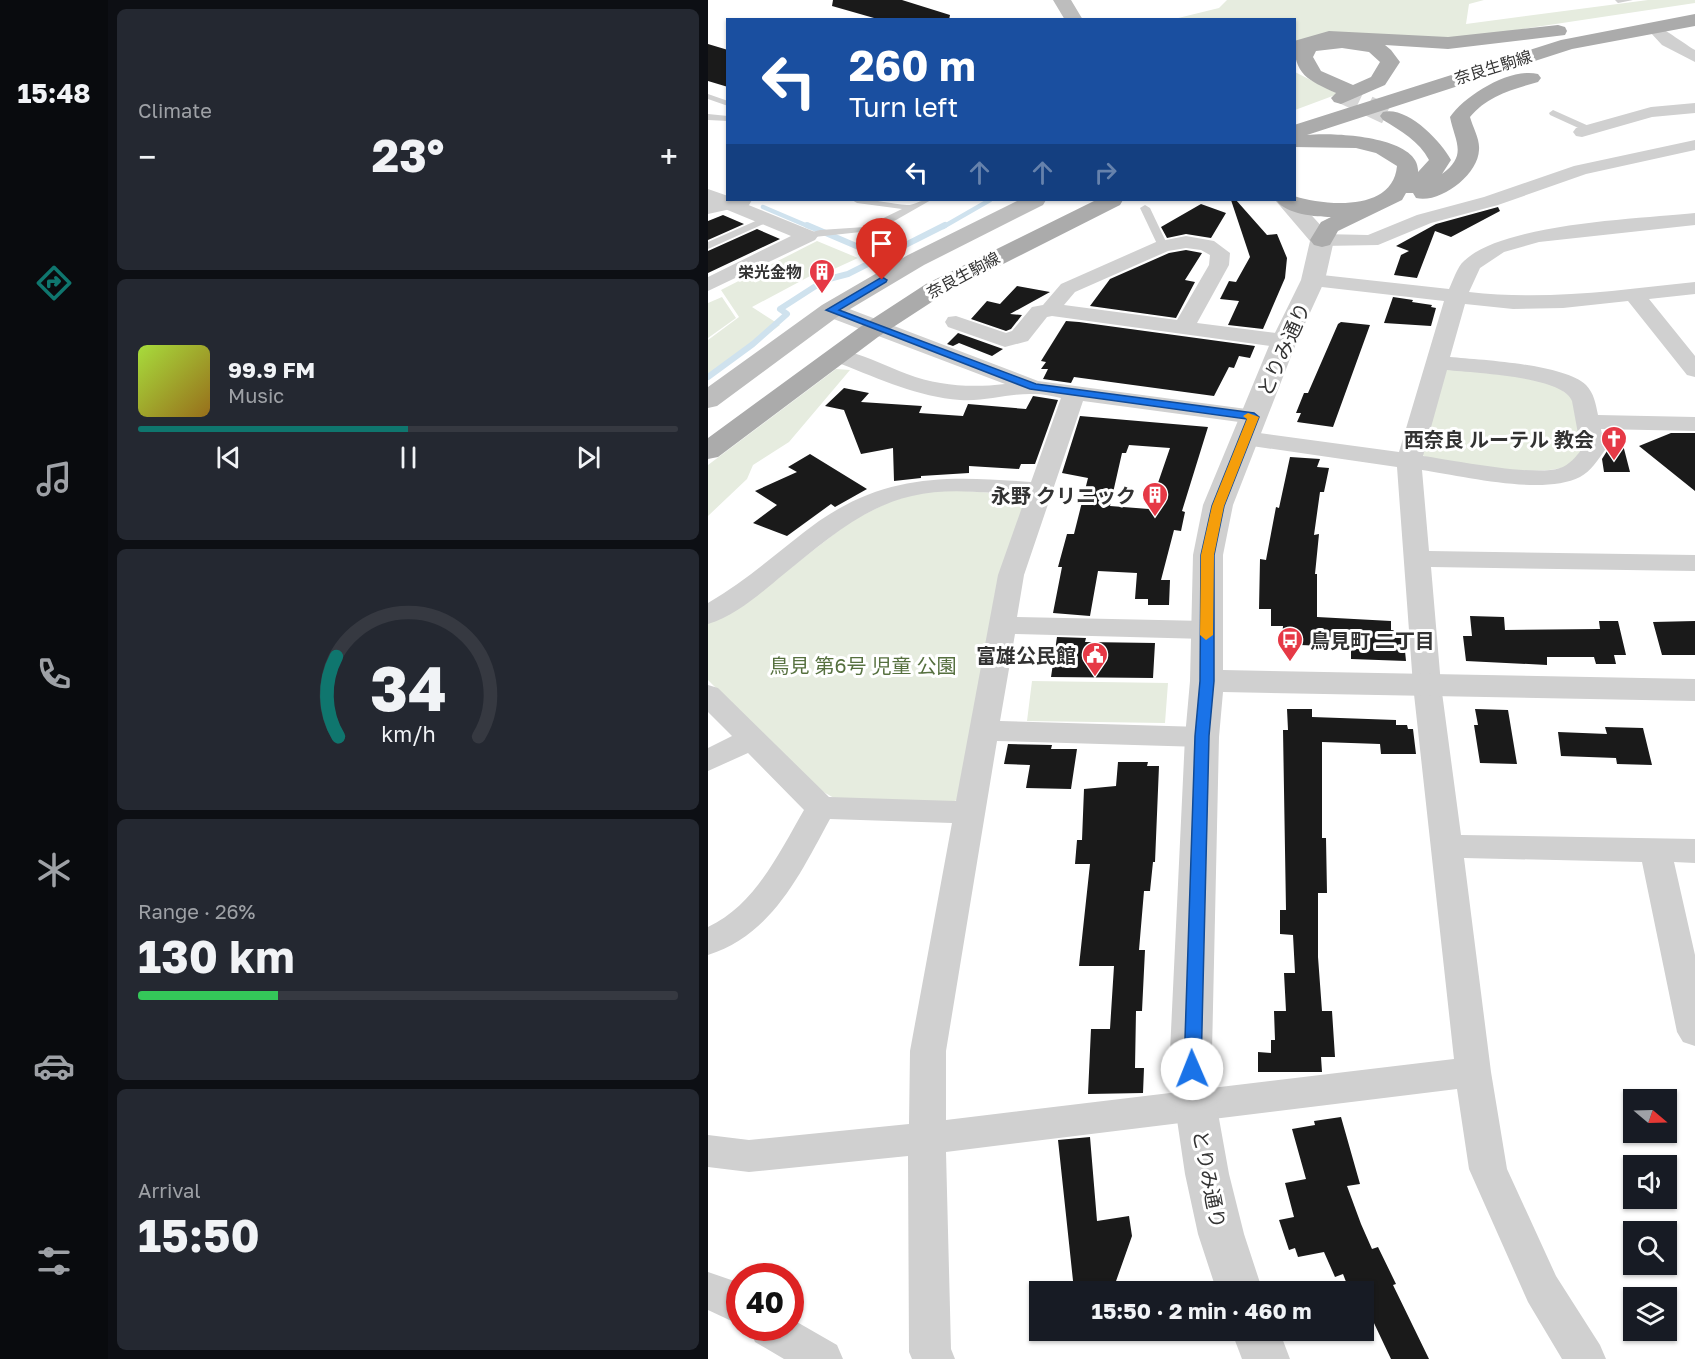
<!DOCTYPE html>
<html lang="en">
<head>
<meta charset="utf-8">
<style>
	body { margin:0; font-family:"Golos Text","Noto Sans JP",sans-serif; background:#242831; color:#f1f3f6; height:100vh; display:flex; flex-direction:column; font-size:22px; white-space:nowrap }
	* { box-sizing:border-box; margin:0 }
	p { font-size:20px; color:#9ea1a6 }
	.icon { flex:none; width:33px; height:33px; fill:none; stroke:currentColor; stroke-width:2; stroke-linecap:round; stroke-linejoin:round }
	.map { position:relative; flex:1; overflow:hidden }
	.drawer { display:flex; flex-direction:column; gap:9px; padding:9px; background:#0d0f14; width:600px }
	.drawer>* { flex:none }
	.top-card { position:absolute; left:18px; top:18px; width:570px; height:183px; border-radius:0px; box-shadow:0 2px 4px #0004; background:#1a4fa0; color:#fff; overflow:hidden }
	.needle { width:39px; rotate:109deg }
	.tools { position:absolute; left:915px; top:1089px; display:grid; gap:12px }
	.tools a { display:grid; place-items:center; width:54px; height:54px; border-radius:0px; background:#171b24; box-shadow:0 2px 4px #0004; font-size:30px }
	.speed { position:absolute; left:18px; top:1263px; display:flex; gap:12px; font-size:30px; font-weight:700; text-align:center }
	.speed>* { display:grid; place-content:center; width:78px; height:78px; border-radius:50%; background:#171b24; box-shadow:0 2px 4px #0004; line-height:1 }
	.speed .limit { border:9px solid #d22; background:#fff; color:#111 }
	.pin { position:absolute; display:grid; place-items:center; width:51px; height:51px; color:#fff; margin:-62px -26px; border-radius:50% 50% 50% 0; rotate:-45deg; box-shadow:0 0 6px #0007 }
	.pin .icon { rotate:45deg }
	.me { position:absolute; width:66px; margin:-33px; rotate:359deg; stroke-linejoin:round; filter:drop-shadow(0 0 4px #0008) }
	.turn { display:flex; align-items:center; gap:21px; height:126px; padding:0 24px; font-size:27px }
	.turn .icon { width:78px; height:78px; stroke-width:2.5 }
	.turn b { display:block; font-size:42px; line-height:51px }
	.lanes { display:flex; align-items:center; height:57px; padding:0 24px; background:#0003; justify-content:center; gap:30px; direction:ltr }
	.lanes .off { opacity:.35 }
	.big { font-size:45px; font-weight:700; line-height:1.1 }
	.drawer .widget { flex:1; display:flex; flex-direction:column; justify-content:center; gap:9px; min-width:0; padding:0 21px; border-radius:9px; background:#242831 }
	.drawer .dial { align-items:center; gap:0 }
	.dial svg { height:156px; overflow:visible; fill:none; stroke:#363941; stroke-width:7; stroke-linecap:round; text-anchor:middle }
	.dial text { fill:#f1f3f6; stroke:none }
	.song { display:flex; align-items:center; gap:18px }
	.cover { width:72px; height:72px; border-radius:9px; background:linear-gradient(135deg,hsl(80 70% 55%),hsl(40 70% 35%)) }
	.played { height:6px; border-radius:3px; background:linear-gradient(90deg,#0f766e 50%,#363941 50%) }
	.keys { display:flex; justify-content:space-around; direction:ltr }
	.heat { display:flex; justify-content:space-between; align-items:center; font-size:33px; direction:ltr }
	.charge { height:9px; border-radius:4px; background:linear-gradient(90deg,#34c759 26%,#363941 0) }
	.trip { position:absolute; left:321px; top:1281px; width:345px; height:60px; border-radius:0px; background:#171b24; box-shadow:0 2px 4px #0004; font-weight:700; line-height:60px; text-align:center }
	main { display:flex; flex:1; min-height:0 }
	.tabs { display:flex; flex-direction:column; width:108px; justify-content:space-around; align-items:center; background:#090b0e; color:#9ea1a6 }
	.tabs .icon { width:42px; height:42px }
	.tabs .active { color:#0f766e }
	.tabs b { font-size:27px; color:#f1f3f6 }
	.map>svg:first-child { display:block }
</style>
</head>
<body>
<main>
<nav class="tabs">
<b>15:48</b>
<svg class="icon active" aria-label="directions" viewBox="0 0 24 24"><path d="M12 3l9 9-9 9-9-9zM9 14v-3h6M13 9l2 2-2 2"/></svg>
<svg class="icon" aria-label="music" viewBox="0 0 24 24"><path d="M9 18V5l10-2v13"/><circle cx="6" cy="18" r="3"/><circle cx="16" cy="16" r="3"/></svg>
<svg class="icon" aria-label="phone" viewBox="0 0 24 24"><path d="M5 4h4l2 5-3 2q2 4 5 5l2-3 5 2v4C11 20 4 13 5 4z"/></svg>
<svg class="icon" aria-label="climate" viewBox="0 0 24 24"><path d="M12 3v18M4 7l16 10M4 17L20 7"/></svg>
<svg class="icon" aria-label="car" viewBox="0 0 24 24"><path d="M5 17H2v-5l4-1 3-4h7l3 4 3 1v5h-3M9 17h6M6 11h13"/><circle cx="7" cy="17" r="2"/><circle cx="17" cy="17" r="2"/></svg>
<svg class="icon" aria-label="filters" viewBox="0 0 24 24"><path d="M4 7h16M4 17h16"/><circle cx="9" cy="7" r="2"/><circle cx="15" cy="17" r="2"/></svg>
</nav>
<section class="drawer">
<div class="widget"><p>Climate</p>
<div class="heat"><a>−</a><b class="big">23°</b><a>+</a></div>
</div>
<div class="widget">
<div class="song"><i class="cover"></i><div><b>99.9 FM</b><p>Music</p></div></div>
<div class="played"></div>
<div class="keys"><svg class="icon" aria-label="previous" viewBox="0 0 24 24"><path d="M18 5L8 12l10 7zM5 5v14"/></svg><svg class="icon" aria-label="pause" viewBox="0 0 24 24"><path d="M8 5v14M16 5v14"/></svg><svg class="icon" aria-label="next" viewBox="0 0 24 24"><path d="M6 5l10 7-10 7zM19 5v14"/></svg></div>
</div>
<div class="widget dial"><svg viewBox="0 0 100 80">
<path d="M14 69A42 42 0 1 1 86 69"/>
<path d="M14 69A42 42 0 0 1 13 28" stroke="#0f766e"/>
<text x="50" y="56" font-size="32" font-weight="700">34</text>
<text x="50" y="72" font-size="11">km/h</text>
</svg></div>
<div class="widget"><p>Range · 26%</p><b class="big">130 km</b><div class="charge"></div></div>
<div class="widget"><p>Arrival</p><b class="big">15:50</b></div>
</section>
<div class="map">
<svg width="987" height="1359" viewBox="0 0 987 1359">
	<rect width="100%" height="100%" fill="#fff"/>
	<path fill="#e6ecdf" d="M519,0h257l-15,4 -3,20 182,-24h47v3l-245,37 -155,7 -1,-27h-124l49,-12z
		M587,72l43,22 -43,16z
		M109,241l41,17 -24,11 -22,6 -60,32 28,18 -72,54v-39l31,-23 -18,-27z
		M14,297l14,21 -28,20v-35z
		M743,368l99,13 22,17c3,14 12,37 11,50 -2,42 -130,14 -156,10l-6,-4 23,-84z
		M128,369l14,1 -61,72 -36,23 -6,14 -39,37v-51z
		M244,490l69,5 6,4 -66,299 -10,5 -117,-5 -21,-12 -105,-106v-57l41,-23 102,-79 42,-21 33,-8z
		M324,681l136,2 -3,40 -138,-2z"/>
	<g fill="none" stroke-linecap="round" stroke-linejoin="round">
		<path stroke="#cfe2ee" stroke-width="4.5" d="M55,207l47,20
			M235,227l47,-27"/>
		<path stroke="#cfe2ee" stroke-width="6" d="M99,225l75,32
			M0,377l45,-33 34,-30 -7,-5 45,-29 23,-6 97,-49"/>
	</g>
	<path fill="#1a1a1a" fill-rule="evenodd" d="M125,0h69l48,15 -1,5h-68l-49,-14z
		M0,44l20,6v37l-20,-6z
		M523,200h5l31,35 10,-1 10,24 -2,20 -22,51 -35,-4 11,-24 -19,-2 9,-18 7,1 14,-25z
		M493,204l25,9 -15,25 -25,-4 -19,4 -6,-11z
		M790,207l2,4 -49,26 -16,-6 -18,47 -23,-3 7,-20 8,-4 -13,-5 40,-22z
		M15,215l21,9 -36,16v-19z
		M49,229l23,10 -72,34v-22z
		M478,250l16,3 -17,27 10,2 -19,36 -86,-12 20,-27 59,-26z
		M309,286l33,6 -40,22 12,1 -11,14 -5,2 -35,-12 16,-18 13,3z
		M685,297l20,3 -1,2 20,3 -1,2 5,1 -5,18 -47,-3z
		M358,321l13,1 176,24 -5,12 -11,-2 -5,12 -5,-1 -15,29 -140,-19 -3,6 -28,-4 5,-10h-7l5,-7 -5,-1z
		M633,322l29,3 -37,102 -36,-5 4,-9h-5l8,-20h4l30,-69z
		M250,333l45,16 -11,7 -33,-13 -6,3 -6,-2z
		M136,388l25,5 -8,9 61,4 -3,7 44,3 5,-12 58,5 7,-13 25,4 -23,64h-14l-2,5 -50,-3v7l-48,3v2l-27,3 -1,-33 -32,6 -17,-44 -19,-4z
		M372,416l128,11 -26,84 3,1 -4,19 -7,-1 -13,50h9l-1,25h-21v-6h-13l2,-26 -39,-2 -8,45 -37,-3 9,-46h-4l9,-33h7l14,-56 -26,-5zM421,445l41,3 -21,61 -39,-3 12,-53h4z
		M963,433h24v58l-56,-45z
		M914,441l8,31h-26l-2,-13 5,-8v-5z
		M102,454l57,35 -32,18 -4,-3 -44,32 -34,-13 24,-18 -22,-14 42,-19 -9,-5z
		M582,457l30,2 -3,8 12,1 -5,24h-4l-6,43 5,-1 -4,40h2v43l74,4v9l12,1 3,30 -55,-2v-12l-51,-2v-5h-18l1,-14h-12v-17h-12l1,-50 6,1 10,-53 3,1z
		M762,616l34,1 1,13 95,-1 -1,-8h19l8,34h-12l2,9h-20l-2,-7h-47v8l-81,-4 -3,-25h9z
		M987,621v34h-33l-9,-33z
		M349,637l29,1 -1,4 70,1 -2,35 -102,-1z
		M579,709h25v8l84,3v5h11l1,4h5l3,25h-35l-1,-10 -58,-2v96h4l1,55h-9v64l4,54h10l3,46h-14l1,15h-64v-20l13,1v-13h4l-1,-29h12l-2,-38h11l-2,-38 -13,-1v-24h6l-3,-180h5z
		M767,709l33,1 9,54 -37,-1 -6,-38h4z
		M897,727l38,1 9,37 -35,-1 -1,-6 -55,-2 -3,-24 49,2z
		M300,744l44,1 -1,4h26l-6,40 -45,-1 4,-23 -26,-1z
		M410,762h30l-1,4h12l-4,96h-2l-3,29h-6l-5,59h6l-3,61h-6l-1,57h9l-1,25 -55,1 3,-65h19l4,-63h-35l11,-102h-15l2,-24h5l2,-51 32,-3z
		M633,1117l19,67 -13,2 14,38 11,25 6,-2 18,37 -3,1 36,74h-38l-27,-57v-10h-14l-7,-18 -8,3 -11,-25 -26,5 -3,-9 -6,2 -10,-30 15,-3 -9,-34 21,-4 -14,-50 23,-4 -1,-4z
		M382,1137l7,84 32,-5 3,20 -17,48 -41,6 -16,-150z"/>
	<g fill="none" stroke-linecap="round" stroke-linejoin="round">
		<path stroke="#d6d6d6" stroke-width="20" stroke-dasharray="20 10" stroke-linecap="butt" d="M633,93l49,23"/>
		<path fill="#d0d0d0" fill-rule="evenodd" d="M907,0h18l-15,3z
			M0,94l20,7v5l-20,-7z
			M845,110l38,17 1,2 -7,2 -35,-16 -1,-2z
			M0,114l20,2v5l-20,-1z
			M144,200c19,-2 37,4 55,5 9,0 13,-6 24,-5l-35,20 -26,11 -65,7v-4l15,-4 45,-3 37,-18 -45,-6z
			M437,205l5,3 18,38 -2,2 -8,-2 -18,-38z
			M59,216l3,1v4l-62,28v-7z"/>
		<path fill="#d0d0d0" fill-rule="evenodd" d="M950,27c7,2 28,18 37,23v12l-33,-17 -12,-13z
			M987,103v10l-43,4 -70,20 -6,-1 -3,-4 3,-4 75,-21z
			M987,140v10l-109,24 -88,31 -67,18 -53,22 -56,1 -7,-2 -3,-4 3,-4 7,-2 46,1 49,-20 67,-18 90,-31z
			M0,189l20,7v4h8l79,32 3,4 -3,4 -107,51v-14l83,-41 -83,-34z
			M987,213v12l-156,17 -35,10 -24,16 -11,24c78,9 149,-2 226,-10v12l-46,5 46,57v21l-8,-2 -59,-74 -65,7 -50,1 -48,-5 -15,53c32,3 114,7 136,28 8,8 10,20 12,30l97,2v14l-94,-2 4,21c-7,10 -14,21 -25,27 -37,19 -117,-1 -158,-7l7,81 266,4v16l-264,-4 10,118 20,150 234,4v24l-21,-1 21,93v91l-12,-4 -6,-10 -35,-170 -178,-4 27,214 16,97 49,107 44,69 6,14h-44l-34,-57 -59,-133 -12,-80 -511,63 5,197 4,10h-43l-3,-7 -1,-196 -159,16 -41,-5v-32l41,5 160,-16 1,-73 42,-228 -122,-4c-30,55 -58,116 -122,136v-28c47,-22 71,-74 96,-117l-56,-57 -40,18v-23l24,-12 -24,-24v-27l10,3 111,109 127,4 42,-226 28,-79c-37,-3 -77,-9 -114,0 -50,11 -89,47 -128,78 -22,18 -48,42 -76,50v-21c40,-23 74,-55 111,-82 70,-48 131,-45 212,-39l30,-84c-9,-2 -18,-4 -27,-4 -25,-1 -49,8 -74,6 -42,-3 -80,-21 -119,-36l-3,-5 3,-5 8,-2c20,5 39,15 58,22 32,12 64,14 98,10l-182,-69 -3,-5 3,-5 8,-1 8,1 199,76 216,29 8,2 4,5 -4,5 -8,2 -171,-23 -59,174 -7,42 189,4 10,3 4,6 -4,6 -10,3 -191,-5 -15,87 202,6 10,3 5,7 -5,7 -10,3 -205,-6 -51,310v69l508,-61 -41,-374 -16,-218 -152,-22 -8,-2 -4,-5 4,-5 8,-2 154,21 45,-151 -131,-15 -7,-2 -3,-4 3,-4 7,-2 136,15c4,-8 8,-22 15,-28 39,-38 175,-42 231,-48zM739,370c25,3 116,6 125,31l9,49c-5,7 -12,15 -21,18 -26,9 -107,-8 -137,-12z
			M478,236l28,5 16,12 -1,12 -32,58 87,11 8,2 3,5 -3,5 -8,2 -232,-32 -5,1 -19,24 -23,6 -57,-20 -3,-5 3,-5 8,-1 50,17 6,-2 20,-24 11,-2 18,-21 95,-42zM478,248l15,2 9,5 -1,10 -32,55 -113,-15 11,-13 93,-41z
			M0,1272l32,11v42l-32,-15z
			M82,1318l47,27 6,14h-59l-29,-17 -6,-14h41z"/>
		<path fill="#d0d0d0" fill-rule="evenodd" d="M20,196v4h24l-3,5 -41,9v-14z
			M586,196l40,44 -9,40 -28,61 -64,164 -10,50v115l472,9v22l-472,-9 -4,45 -7,315 6,61 11,61 15,60 19,58h-46l-19,-58 -13,-60 -9,-61 -6,-61 15,-315 5,-56 3,-126 10,-50 68,-164 30,-61 9,-39 -35,-41h19z
			M523,1330h48l11,29h-48z"/>
		<path fill="#bdbdbd" fill-rule="evenodd" d="M345,0h18l12,20h-18z
			M311,200h27l-3,5 -119,60 -84,50 -123,91 -9,2v-21l114,-82 86,-50z"/>
		<path fill="#ababab" fill-rule="evenodd" d="M987,14v12l-123,23 -265,86c25,-3 114,1 111,37l11,-12c-10,-19 -28,-29 -46,-40l-3,-4 3,-4c24,-6 57,28 68,48l-9,14c26,-19 13,-32 8,-57 15,-22 61,-50 88,-43l3,4 -3,4c-25,7 -51,14 -68,35 3,11 10,22 9,33 -1,25 -39,54 -63,48l-3,-5h-7l-4,7 -64,31 -8,14 -8,2 -8,-2 -4,-5 11,-18 10,-5c-15,0 -45,-3 -54,-16l17,-1v-4c32,10 99,16 103,-30l-21,-13 -20,-5 -62,-1v-22l267,-85z
			M850,25l7,2 2,4 -2,4 -117,14 -63,-4 6,5 9,12 -15,23 -44,19 -7,-2 -3,-4 5,-5c-28,-13 -42,-18 -42,-52l35,-10 119,6zM634,48l27,4 11,10 -9,15 -18,8 -32,-14 -8,-14 3,-6z
			M388,200h27l-3,5 -176,89 -66,43 -160,120 -10,2v-21l152,-111 66,-43z"/>
	</g>
	<path fill="#1a73e8" stroke="#114b97" stroke-width="1.5" d="M174,277l5,3 -1,2 -47,28 197,74 218,29 5,4 -35,89 -10,49v126l-5,55 -8,333 -2,5 -7,2 -6,-2 -2,-5 11,-333 5,-55 1,-126 11,-49 35,-87 -217,-30 -204,-79z"/>
	<path fill="#f59e0b" d="M540,413l11,4 -35,89 -10,49 -1,80 -7,5 -6,-5 1,-80 11,-49 35,-87 -4,-3z"/>
	<defs>
		<symbol id="building-pin" viewBox="-11 -11 22 30"><path d="M0 17L-7.5 6A9.5 9.5 0 1 1 7.5 6Z" fill="#e63946" stroke="#fff"/><path d="M-4-6H4V6H1V3H-1V6H-4ZM-2.5-4.3h1.7v1.8h-1.7ZM.8-4.3h1.7v1.8H.8ZM-2.5-1h1.7V.8h-1.7ZM.8-1h1.7V.8H.8Z" fill="#fff"/></symbol>
		<symbol id="church-pin" viewBox="-11 -11 22 30"><path d="M0 17L-7.5 6A9.5 9.5 0 1 1 7.5 6Z" fill="#e63946" stroke="#fff"/><path d="M-1.2-6h2.4v3.5h3.3v2.4h-3.3V6h-2.4V-.1h-3.3v-2.4h3.3Z" fill="#fff"/></symbol>
		<symbol id="bus-pin" viewBox="-11 -11 22 30"><path d="M0 17L-7.5 6A9.5 9.5 0 1 1 7.5 6Z" fill="#e63946" stroke="#fff"/><path d="M-5-6H5V4H4V6H2V4H-2V6H-4V4H-5ZM-3.5-4V0h7V-4ZM-3.5 1.2v1.5H-2V1.2ZM2 1.2v1.5H3.5V1.2Z" fill="#fff"/></symbol>
		<symbol id="civic-pin" viewBox="-11 -11 22 30"><path d="M0 17L-7.5 6A9.5 9.5 0 1 1 7.5 6Z" fill="#e63946" stroke="#fff"/><path d="M-.6-6.5H3V-4.5H.6V-3L4-1V1h2V6H-6V1h2V-1L-.6-3ZM-1.2 2.5V6h2.4V2.5Z" fill="#fff"/></symbol>
	</defs>
	<g fill-rule="evenodd">
		<use href="#building-pin" x="99" y="257" width="30" height="40"/>
		<use href="#church-pin" x="891" y="424" width="30" height="40"/>
		<use href="#building-pin" x="432" y="480" width="30" height="40"/>
		<use href="#bus-pin" x="567" y="625" width="30" height="40"/>
		<use href="#civic-pin" x="372" y="640" width="30" height="40"/>
	</g>
	<g text-anchor="middle" dominant-baseline="central" stroke-width="6" stroke-linejoin="round" paint-order="stroke">
		<g font-size="16" fill="#333" stroke="#fff">
			<text transform="translate(785 67) rotate(-17)">奈良生駒線</text>
			<text transform="translate(255 275) rotate(-28)">奈良生駒線</text>
		</g>
		<g font-size="16" font-weight="bold" fill="#333" stroke="#fff" text-anchor="end">
			<text x="94" y="272">栄光金物</text>
		</g>
		<g font-size="20" fill="#333" stroke="#fff">
			<text transform="translate(575 349) rotate(-66)">とりみ通り</text>
			<text transform="translate(502 1179) rotate(79)">とりみ通り</text>
		</g>
		<g font-size="20" font-weight="bold" fill="#333" stroke="#fff" text-anchor="end">
			<text x="886" y="439">西奈良 ルーテル 教会</text>
			<text x="428" y="495">永野 クリニック</text>
			<text x="602" y="640" text-anchor="start">鳥見町 二丁目</text>
			<text x="368" y="655">富雄公民館</text>
		</g>
		<g font-size="20" fill="#56703f" stroke="#fff">
			<text x="155" y="665">鳥見 第6号 児童 公園</text>
		</g>
	</g>
</svg>
<div class="tools">
<a><svg class="needle" viewBox="-14 -14 28 28"><path d="M0-13l5 13h-10z" fill="#e53935"/><path d="M0 13l5-13h-10z" fill="#9ea1a6"/></svg></a>
<a><svg class="icon" aria-label="sound" viewBox="0 0 24 24"><path d="M4 9h4l5-4v14l-5-4H4zM17 9q2 3 0 6"/></svg></a>
<a><svg class="icon" aria-label="search" viewBox="0 0 24 24"><circle cx="10" cy="10" r="6"/><path d="M15 15l6 6"/></svg></a>
<a><svg class="icon" aria-label="layers" viewBox="0 0 24 24"><path d="M12 4l9 5-9 5-9-5zM3 14l9 5 9-5"/></svg></a>
</div>
<div class="speed"><div class="limit">40</div></div>
<div class="pin" style="left:174px;top:280px;background:#d93025"><svg class="icon" aria-label="arrive" viewBox="0 0 24 24"><path d="M6 21V4h12l-3 4 3 4H6"/></svg></div>
<svg class="me" style="left:484px;top:1069px" viewBox="-20 -20 40 40"><circle r="19" fill="#fff"/><path d="M0-13L10 11 0 6-10 11z" fill="#1a73e8"/></svg>
<div class="trip">15:50 · 2 min · 460 m</div>
<div class="top-card">
<div class="turn"><svg class="icon" aria-label="left" viewBox="0 0 24 24"><path d="M17 20v-9H6M10 6l-5 5 5 5"/></svg><div><b>260 m</b>Turn left</div></div>
<div class="lanes"><svg class="icon" aria-label="left" viewBox="0 0 24 24"><path d="M17 20v-9H6M10 6l-5 5 5 5"/></svg><svg class="icon off" aria-label="ahead" viewBox="0 0 24 24"><path d="M12 20V5M6 11l6-6 6 6"/></svg><svg class="icon off" aria-label="ahead" viewBox="0 0 24 24"><path d="M12 20V5M6 11l6-6 6 6"/></svg><svg class="icon off" aria-label="right" viewBox="0 0 24 24"><path d="M7 20v-9h11M14 6l5 5-5 5"/></svg></div>
</div>
</div>
</main>
</body>
</html>
